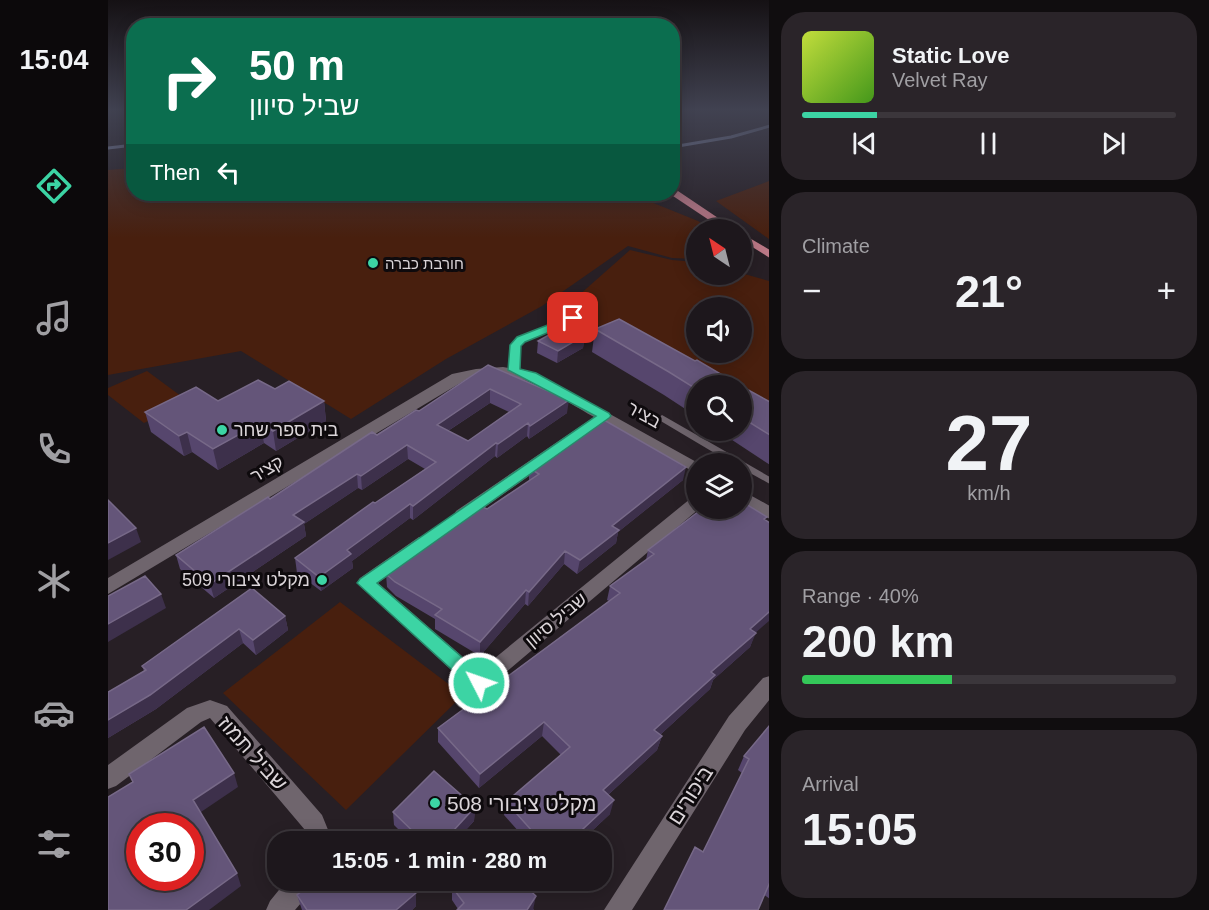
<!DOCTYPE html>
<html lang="en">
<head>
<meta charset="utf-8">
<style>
	body { margin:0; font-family:Helvetica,"Noto Sans Hebrew",sans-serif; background:#2a2429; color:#f1f3f6; height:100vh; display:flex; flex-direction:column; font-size:22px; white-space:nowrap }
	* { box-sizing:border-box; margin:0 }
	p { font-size:20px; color:#a09fa3 }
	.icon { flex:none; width:33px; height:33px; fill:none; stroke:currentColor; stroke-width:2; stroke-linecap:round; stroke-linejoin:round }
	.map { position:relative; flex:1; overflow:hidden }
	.drawer { display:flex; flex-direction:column; gap:12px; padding:12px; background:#100d0f; width:440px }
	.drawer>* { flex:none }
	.top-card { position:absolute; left:18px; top:18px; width:554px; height:183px; border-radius:24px; box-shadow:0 3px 15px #0003,0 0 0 2px #3b363b; background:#0b6e4f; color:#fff; overflow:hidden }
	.needle { width:39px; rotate:325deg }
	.buttons { position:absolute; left:578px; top:219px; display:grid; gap:12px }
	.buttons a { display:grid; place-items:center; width:66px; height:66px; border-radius:50%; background:#1d171c; box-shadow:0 3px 15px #0003,0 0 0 2px #3b363b; font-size:30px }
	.speed { position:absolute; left:18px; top:813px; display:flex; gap:12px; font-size:30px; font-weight:700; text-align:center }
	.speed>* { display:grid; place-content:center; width:78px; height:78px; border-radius:50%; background:#1d171c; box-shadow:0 3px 15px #0003,0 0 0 2px #3b363b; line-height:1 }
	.speed .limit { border:9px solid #d22; background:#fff; color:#111 }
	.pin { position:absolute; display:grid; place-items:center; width:51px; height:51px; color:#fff; margin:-26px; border-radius:12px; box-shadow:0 3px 9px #0006 }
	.me { position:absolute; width:66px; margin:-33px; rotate:311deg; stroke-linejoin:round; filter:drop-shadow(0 0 4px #0008) }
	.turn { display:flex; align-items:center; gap:21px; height:126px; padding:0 24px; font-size:27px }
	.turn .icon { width:78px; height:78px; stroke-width:2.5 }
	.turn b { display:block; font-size:42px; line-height:51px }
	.then { display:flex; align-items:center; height:57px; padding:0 24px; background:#0003; gap:12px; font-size:22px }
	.big { font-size:45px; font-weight:600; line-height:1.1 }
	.drawer .widget { flex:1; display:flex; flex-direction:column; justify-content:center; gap:9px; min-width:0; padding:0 21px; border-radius:24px; background:#2a2429 }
	.drawer .dial { align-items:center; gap:0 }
	.dial b { font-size:78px; line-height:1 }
	.song { display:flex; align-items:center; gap:18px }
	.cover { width:72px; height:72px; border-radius:9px; background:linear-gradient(135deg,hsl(70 70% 55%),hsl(100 70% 35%)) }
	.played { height:6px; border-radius:3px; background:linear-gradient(90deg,#3cd4a4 20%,#3b363b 20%) }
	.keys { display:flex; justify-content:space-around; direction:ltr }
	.heat { display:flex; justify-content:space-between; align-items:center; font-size:33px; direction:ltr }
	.charge { height:9px; border-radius:4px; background:linear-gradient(90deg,#34c759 40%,#3b363b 0) }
	.trip { position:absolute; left:159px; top:831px; width:345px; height:60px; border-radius:24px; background:#1d171c; box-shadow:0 3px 15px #0003,0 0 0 2px #3b363b; font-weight:600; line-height:60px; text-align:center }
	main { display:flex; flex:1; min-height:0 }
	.menu { display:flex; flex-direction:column; width:108px; justify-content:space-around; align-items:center; background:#0c090b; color:#a09fa3 }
	.menu .icon { width:42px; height:42px }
	.menu .active { color:#3cd4a4 }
	.menu b { font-size:27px; color:#f1f3f6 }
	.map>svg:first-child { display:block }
</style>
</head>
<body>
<main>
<nav class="menu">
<b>15:04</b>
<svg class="icon active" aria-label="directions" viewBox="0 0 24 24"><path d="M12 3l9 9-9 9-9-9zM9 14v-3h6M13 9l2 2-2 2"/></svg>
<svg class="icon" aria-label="music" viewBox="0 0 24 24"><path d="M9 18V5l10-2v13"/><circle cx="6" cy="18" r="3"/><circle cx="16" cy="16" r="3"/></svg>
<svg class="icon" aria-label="phone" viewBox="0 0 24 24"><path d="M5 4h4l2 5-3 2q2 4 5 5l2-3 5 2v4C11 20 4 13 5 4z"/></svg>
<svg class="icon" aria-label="climate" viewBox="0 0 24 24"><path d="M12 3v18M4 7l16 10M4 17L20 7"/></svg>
<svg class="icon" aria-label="car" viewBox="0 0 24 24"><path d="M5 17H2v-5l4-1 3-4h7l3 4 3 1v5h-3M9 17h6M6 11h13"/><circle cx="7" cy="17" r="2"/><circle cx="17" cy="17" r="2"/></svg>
<svg class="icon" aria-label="filters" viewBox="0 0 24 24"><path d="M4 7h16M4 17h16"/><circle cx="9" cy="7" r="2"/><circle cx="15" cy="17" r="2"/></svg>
</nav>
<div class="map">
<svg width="662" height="910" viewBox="0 0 662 910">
	<rect width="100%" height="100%" fill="#271f25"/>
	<path fill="#481f0e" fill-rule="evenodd" d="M25,168l1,26h497l67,27 12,8 -14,1v29l-24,-1 -44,-12 -86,60 -96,53 -95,60 -110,-68 -133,24v-205z
		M661,181h1l-1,58 -53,-38z
		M522,250l42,10 24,2v12l45,-1 28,8v139l-28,-17v-17l-30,-1 -79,-47 -71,-27zM588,308h45v44h-45z
		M39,371l42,31 -45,21 -36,-28v-7z
		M232,602l123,93 -117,115 -123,-117z"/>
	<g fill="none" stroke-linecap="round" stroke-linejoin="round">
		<path stroke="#7e87a7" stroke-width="3" d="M564,147l59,-10 39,-11
			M0,148l26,-3"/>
		<path fill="#6f656d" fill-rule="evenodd" d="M462,316h3l4,2 -53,23 -5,4 -1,26 -4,2h-3l-1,-2 1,-26 7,-8z
			M554,415l108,62v7l-29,-16v-4h-8l-74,-44 -1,-2z"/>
		<path fill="#6f656d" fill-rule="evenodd" d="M395,367l33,6 164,91h-4v9l-92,-50 -136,96h-12l-2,-4 2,-4 138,-94c-48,-27 -70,-50 -127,-38l-359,215v-16l344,-204 24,-5z
			M633,490l29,16v13l-29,-16z
			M588,498v10h4l-214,181 -7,3 -7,-3 -115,-106 3,-5 59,-41h12l3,4 -3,4 -53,38 101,88 211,-172z
			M662,676v23l-25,31 -113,180h-28l125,-194 34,-38z
			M102,700l17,6 95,109 11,27h-24l-4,-12 -95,-112 -9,4 -85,64 -8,3v-24l79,-57z
			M179,880h29l-3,9 -18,21h-29l4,-9z"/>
		<path fill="#bb7886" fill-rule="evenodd" d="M564,188l3,1 61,41h-12l-54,-36h2z
			M633,233l29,17v8l-29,-18z"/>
	</g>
	<path fill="#56466d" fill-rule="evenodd" d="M487,329l101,57v30l-32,-21 -72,-43z
		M477,335l-2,13 -26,15 -20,-10 1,-12z
		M380,365l79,48 -38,26 -2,-3 -30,22 -2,-2 -82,64 -3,-2 -58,43 1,7 -32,23 -24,-18 -2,-15 130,-89 -17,-10 -46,31 -4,-2 -54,36 2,12 -92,62 -34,-29 -4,-14 201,-120 42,-24zM382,403l19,9 -41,29 -20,-10z
		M633,386l29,16v63l-53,-35h24z
		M167,389l49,12 2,20 -50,30 -12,-8 -46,27 -26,-18 -8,4 -33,-24 -6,-20 73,-11z
		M421,468l154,12 -65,52 -2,11 -39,31 -13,-10 -36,42 -3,-2 -45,52 -45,-27v-10l-39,-23 -9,-9 -1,-13 143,-93z
		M658,521l-11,112 -5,14 -37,33 -3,9 -50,46 2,1 -5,14 -49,45 2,19 -30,28h-52l-24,-27 2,-13 55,-47 -19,-19 -63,52 -41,-46v-14l171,-127 -2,-1 3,-14 36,-26 2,-10z
		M144,588l33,28 3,14 -32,25 -13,-12 -87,66 -48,29v-46l36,-21 -2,-5z
		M662,725v174l-67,-47 39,-79 -4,-3 6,-14z
		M367,807l-1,14 -19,21h-44l-17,-17 -1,-13z
		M344,887l82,22 -1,1h-76l1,-1 -6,-9z
		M308,893v13l-4,4h-110l-5,-15z"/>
	<path fill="#3d304b" d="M477,335l-2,13 -26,15 1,-12z
		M382,389v14l-53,35v-13z
		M461,400l-2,13 -38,26 1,-13z
		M216,401l2,20 -50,30 -3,-20z
		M152,423l4,20 -46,27 -5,-21z
		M420,423l-1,13 -30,22 1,-14z
		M79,432l5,20 -8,4 -5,-20z
		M388,443l-1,13 -82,64v-14z
		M299,445l1,14 -46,31 -1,-14z
		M578,467l-3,13 -65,52 -2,11 -39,31 3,-14 32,-34z
		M249,474l1,14 -54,36 2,12 -92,62 -4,-14 83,-69z
		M302,504v14l-58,43 1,7 -32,23 -2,-14 28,-27z
		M28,528l5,14 -33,18v-17z
		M457,551l-1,13 -36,42 1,-14z
		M418,590l-1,14 -45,52v-14z
		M53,594l5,14 -58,34v-18z
		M662,611v9l-26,23 6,-14z
		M177,616l3,14 -32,25 -3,-15z
		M131,629l4,14 -87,66 -48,29v-18z
		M648,633l-6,14 -37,33 -3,9 -60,55 4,-14 57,-58z
		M436,722l-2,14 -63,52 1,-14z
		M554,736l-5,14 -58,53 4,-13z
		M126,773l4,14 -40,27 -5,-14z
		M506,800l-4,14 -30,28h-11z
		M367,807l-1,14 -19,21h-12z
		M129,873l4,13 -32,24h-23z
		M308,893v13l-4,4h-16z
		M428,896l-3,14h-6z"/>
	<path fill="#645579" stroke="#776988" stroke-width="1.5" fill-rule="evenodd" d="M511,319l76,42 2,-1 44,26h-45v3l-27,-17 -74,-43z
		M457,326l20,9 -27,16 -20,-10z
		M380,365l81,35 -39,26 -2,-3 -30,21 -2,-1 -83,63 -3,-2 -63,46 4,4 -32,23 -24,-19 78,-56 2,1 61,-41 -29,-17 -46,31 -4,-2 -64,41 11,7 -94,62 -34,-29 92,-58 2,2 102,-67 5,3 39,-25 3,1zM382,389l31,15 -53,37 -31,-16z
		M150,380l17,9 14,-8 35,20 -51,30 -13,-8 -47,26 -26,-17 -8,4 -34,-24 51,-25 22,14z
		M633,386l29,16v33l-29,-18z
		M496,420l82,47 -74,59 7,4 -39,30 -15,-9 -36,41 -3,-2 -46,52 -45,-27 7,-6 -47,-27 -9,-8 33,-31 57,-39 11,5 52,-35 -10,-6z
		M0,500l28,28 -28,15z
		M633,501l26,16 -3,2 6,4v88l-20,18 6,4 -45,39 4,3 -61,55 8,6 -59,54 11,10 -45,42h-27l-36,-40 64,-55 -26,-25 -64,52 -42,-46 182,-135 -10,-7 44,-32 -6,-4 42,-32 13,-10h38z
		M37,576l16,18 -53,30v-28z
		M144,588l33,28 -32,24 -14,-11 -89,66 -42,25v-28l38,-22 -4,-4z
		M662,725v157l-12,28h-94l31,-63 8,5 46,-93 -5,-3z
		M96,727l30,46 -41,27 44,73 -51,37h-78v-113l25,-15 -4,-8zM32,826h50v52h-50z
		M326,771l41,36 -32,35h-19l-31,-30z
		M264,837l4,5h-10z
		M208,880h90l10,13 -20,17h-89l-10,-15z
		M355,880h56l17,16 -9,14h-70l7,-7 -12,-16z"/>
	<linearGradient id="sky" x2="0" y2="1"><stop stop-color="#151114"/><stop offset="0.46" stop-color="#414251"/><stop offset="1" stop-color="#414251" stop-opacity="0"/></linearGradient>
	<rect width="662" height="238" fill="url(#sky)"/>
	<path fill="#3cd4a4" stroke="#278a6b" stroke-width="1.5" d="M465,315l6,3 -2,3 -52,21 -4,4 -1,23 16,4 73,40 2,3 -2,2 -232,165 109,95 3,5 -3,6 -7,2 -6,-2 -116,-106 3,-4 236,-163 -88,-46 2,-25 7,-8z"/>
	<g fill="#3cd4a4" stroke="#0e0a0d" stroke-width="2">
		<circle cx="265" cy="263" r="6"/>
		<circle cx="114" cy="430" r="6"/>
		<circle cx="214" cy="580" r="6"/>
		<circle cx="327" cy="803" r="6"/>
	</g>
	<g text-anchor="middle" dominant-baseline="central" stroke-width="6" stroke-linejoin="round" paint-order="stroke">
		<g font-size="15" fill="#dbd5d9" stroke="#0e0a0d" text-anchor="start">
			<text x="277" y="263">חורבת כברה</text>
		</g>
		<g font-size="18" fill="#dbd5d9" stroke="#0e0a0d">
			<text transform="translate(536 415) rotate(29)">בציר</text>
			<text transform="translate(159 469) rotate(-31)">קציר</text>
			<text transform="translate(448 620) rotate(-40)">שביל סיוון</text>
		</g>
		<g font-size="18" fill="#dbd5d9" stroke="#0e0a0d" text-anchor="start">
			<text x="126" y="430">בית ספר שחר</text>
			<text x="202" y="580" text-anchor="end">מקלט ציבורי 509</text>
		</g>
		<g font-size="21" fill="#dbd5d9" stroke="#0e0a0d">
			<text transform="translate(145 753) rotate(48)">שביל תמוז</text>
			<text transform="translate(582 795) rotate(-57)">ביכורים</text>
		</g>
		<g font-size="21" fill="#dbd5d9" stroke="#0e0a0d" text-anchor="start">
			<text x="339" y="803">מקלט ציבורי 508</text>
		</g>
	</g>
</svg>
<div class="buttons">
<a><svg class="needle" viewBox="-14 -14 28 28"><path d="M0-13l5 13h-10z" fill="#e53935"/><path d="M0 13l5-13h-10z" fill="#a09fa3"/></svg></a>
<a><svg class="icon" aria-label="sound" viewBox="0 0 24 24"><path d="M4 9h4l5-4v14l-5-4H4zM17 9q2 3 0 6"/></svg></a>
<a><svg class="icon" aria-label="search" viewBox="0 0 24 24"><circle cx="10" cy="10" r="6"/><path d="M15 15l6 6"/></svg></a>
<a><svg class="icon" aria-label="layers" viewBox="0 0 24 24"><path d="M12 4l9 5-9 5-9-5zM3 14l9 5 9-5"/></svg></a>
</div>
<div class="speed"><div class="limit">30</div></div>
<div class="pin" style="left:465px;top:318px;background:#d93025"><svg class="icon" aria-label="arrive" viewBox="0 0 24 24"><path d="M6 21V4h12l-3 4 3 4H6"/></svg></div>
<svg class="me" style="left:371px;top:683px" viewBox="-20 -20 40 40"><circle r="17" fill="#3cd4a4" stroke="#fff" stroke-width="3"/><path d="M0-11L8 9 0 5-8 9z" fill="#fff"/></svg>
<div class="trip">15:05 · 1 min · 280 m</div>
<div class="top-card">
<div class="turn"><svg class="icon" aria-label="right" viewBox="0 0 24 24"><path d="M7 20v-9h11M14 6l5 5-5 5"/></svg><div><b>50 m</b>שביל סיוון</div></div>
<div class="then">Then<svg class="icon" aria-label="left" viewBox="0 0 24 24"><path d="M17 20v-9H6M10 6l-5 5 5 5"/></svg></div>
</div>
</div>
<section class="drawer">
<div class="widget">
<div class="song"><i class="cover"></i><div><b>Static Love</b><p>Velvet Ray</p></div></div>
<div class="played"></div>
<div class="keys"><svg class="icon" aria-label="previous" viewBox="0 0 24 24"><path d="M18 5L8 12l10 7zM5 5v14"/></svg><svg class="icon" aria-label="pause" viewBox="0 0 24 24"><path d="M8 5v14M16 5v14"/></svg><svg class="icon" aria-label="next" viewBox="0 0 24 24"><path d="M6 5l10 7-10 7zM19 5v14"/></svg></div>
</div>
<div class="widget"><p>Climate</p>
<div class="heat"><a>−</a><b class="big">21°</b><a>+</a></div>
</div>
<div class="widget dial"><b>27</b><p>km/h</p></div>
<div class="widget"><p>Range · 40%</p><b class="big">200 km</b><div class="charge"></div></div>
<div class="widget"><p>Arrival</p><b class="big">15:05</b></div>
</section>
</main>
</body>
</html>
